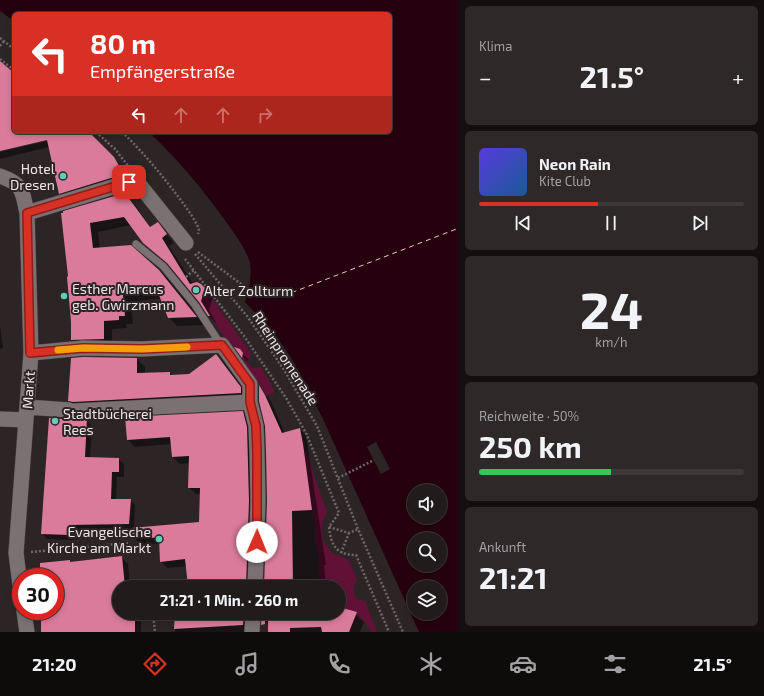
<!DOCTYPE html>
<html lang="de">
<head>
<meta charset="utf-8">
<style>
	body { margin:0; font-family:"Exo 2",sans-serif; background:#2e2829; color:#f1f3f6; height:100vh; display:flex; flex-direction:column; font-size:15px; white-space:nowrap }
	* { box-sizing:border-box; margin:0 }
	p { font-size:13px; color:#a2a1a3 }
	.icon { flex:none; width:22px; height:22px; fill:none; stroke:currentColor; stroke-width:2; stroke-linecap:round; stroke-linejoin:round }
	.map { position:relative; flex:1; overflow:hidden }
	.panel { display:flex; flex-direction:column; gap:6px; padding:6px; background:#130f0f; width:305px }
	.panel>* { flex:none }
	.top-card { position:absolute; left:12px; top:12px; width:380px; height:122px; border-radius:6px; box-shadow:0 2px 6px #0003,0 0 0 1px #3f393b; background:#d93025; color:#fff; overflow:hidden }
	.buttons { position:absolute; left:407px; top:484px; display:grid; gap:8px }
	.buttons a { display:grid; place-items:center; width:40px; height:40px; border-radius:50%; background:#221b1c; box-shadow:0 2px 6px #0003,0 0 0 1px #3f393b; font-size:20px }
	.speed { position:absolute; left:12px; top:568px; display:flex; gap:8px; font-size:20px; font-weight:700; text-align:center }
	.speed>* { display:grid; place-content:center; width:52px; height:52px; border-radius:50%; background:#221b1c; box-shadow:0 2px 6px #0003,0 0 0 1px #3f393b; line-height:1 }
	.speed .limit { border:6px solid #d22; background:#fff; color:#111 }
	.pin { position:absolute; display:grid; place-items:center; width:34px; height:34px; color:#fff; margin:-17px; border-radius:8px; box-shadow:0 2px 6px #0006 }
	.me { position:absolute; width:44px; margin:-22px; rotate:1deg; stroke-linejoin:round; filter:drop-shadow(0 0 3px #0008) }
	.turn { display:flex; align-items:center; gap:14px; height:84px; padding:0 12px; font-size:18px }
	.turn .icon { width:52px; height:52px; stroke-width:2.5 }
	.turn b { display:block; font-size:28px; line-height:34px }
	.lanes { display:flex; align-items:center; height:38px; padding:0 12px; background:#0003; justify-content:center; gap:20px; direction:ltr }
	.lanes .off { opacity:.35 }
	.big { font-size:30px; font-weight:700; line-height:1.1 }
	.panel .card { flex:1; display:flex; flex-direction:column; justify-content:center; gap:6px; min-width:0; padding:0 14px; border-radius:6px; background:#2e2829 }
	.panel .dial { align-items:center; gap:0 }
	.dial b { font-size:52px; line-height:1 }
	.song { display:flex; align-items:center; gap:12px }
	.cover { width:48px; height:48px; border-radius:6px; background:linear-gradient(135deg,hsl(250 70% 55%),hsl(210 70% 35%)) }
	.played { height:4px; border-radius:2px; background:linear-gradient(90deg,#d93025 45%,#3f393b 45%) }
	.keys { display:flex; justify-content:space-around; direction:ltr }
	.heat { display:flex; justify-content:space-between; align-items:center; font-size:22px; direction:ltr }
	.charge { height:6px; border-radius:3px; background:linear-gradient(90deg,#34c759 50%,#3f393b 0) }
	.trip { position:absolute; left:112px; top:580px; width:234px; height:40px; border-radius:20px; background:#221b1c; box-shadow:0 2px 6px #0003,0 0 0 1px #3f393b; font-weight:700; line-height:40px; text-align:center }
	.tabs { display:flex; height:64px; justify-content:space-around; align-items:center; background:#0e0b0b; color:#a2a1a3 }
	.tabs .icon { width:28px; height:28px }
	.tabs .current { color:#d93025 }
	.tabs b { font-size:18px; color:#f1f3f6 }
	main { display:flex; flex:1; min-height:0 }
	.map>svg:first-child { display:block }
</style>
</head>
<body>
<main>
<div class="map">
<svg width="459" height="632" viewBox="0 0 459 632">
	<rect width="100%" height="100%" fill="#2d2426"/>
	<path fill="#621136" d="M205,289l47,65 -4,5v4l4,5 9,-1 13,23 -1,4 -7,1 -25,-36 2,-5 -3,-5h-6l-18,-24 -17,-26 4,-4z
		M303,444l24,68c-9,14 -7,30 6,41 4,3 10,4 15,6l9,20c-4,8 -5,12 0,20l8,2 12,31h-5c-11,-16 -14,-20 -33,-25v-20h-19l-2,-29h1l-4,-18v-11z"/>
	<path fill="#25000e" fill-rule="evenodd" d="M0,0h459v632h-40l-96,-213 -30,-58 -20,-30 -28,-29c4,-12 7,-27 5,-39 -3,-11 -10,-21 -16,-30 -25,-36 -53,-71 -85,-101h241v-118h-376v7l-14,-10zM414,491h26v26h-26zM414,539h26v26h-26zM414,587h26v26h-26z"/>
	<path fill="#2d2426" d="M376,442l14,27 -9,5 -14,-27z"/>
	<path fill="#0007" d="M0,62l14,12v58h75l31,32 9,16 -63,19 -6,-6 -11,-46 -49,12v-7l52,-12 -1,-2 -51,12z
		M125,194l8,8 18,26 6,-5 17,20 -5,3 24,38 8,1 12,12 -4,13 8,14 -8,-8 -9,-15 -28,-34 -29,-25 -12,-17 -33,7 2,17 59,21 9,9 36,46 -27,1 -8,-9 -8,-19 -30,4 2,22h-7l1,4 -15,1v18l-32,1 -8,-8 -3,-63 -6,-63z
		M0,325l3,23 -3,1z
		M237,349l8,7 3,3 -1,3z
		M217,356l8,8 24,32 -172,13 -8,-8 68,-42 8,8v7l25,-1 3,3 16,-1z
		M260,388l12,15 13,31 15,-5 6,7 20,129h-2l2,22h-61l3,-86 -2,-76z
		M243,412l6,7 4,168h-64l-2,-21 -20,2 -6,-7 -1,-17 -21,-1 -6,-7 -1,-7 -58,1v10l-27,-1 -5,-6 32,-112 12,-1 6,6 -2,32 28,1 6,5v13h-7l-1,23h14l5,5 -1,24 66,-7v-28h-4l-7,-6 1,-25 -10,1 -7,-7 -1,-13 -37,3 -7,-7 -2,-22z
		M121,557l7,7 2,23h-11v26h19l3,3v16h-99l-1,-21h14v-34h-14l29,-14z
		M339,608l12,3 13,11 -4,10h-88l-3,-6 -6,-6 -1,-7h77z
		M176,613h78l-4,19h-75z"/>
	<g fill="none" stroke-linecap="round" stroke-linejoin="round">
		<path stroke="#f6c3d3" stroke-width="1" stroke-dasharray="5 4" stroke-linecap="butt" d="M249,290l13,7 21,-1 176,-68"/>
	</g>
	<path fill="#da7b9c" d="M0,61l14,12v59h75l25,25 10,17 -65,20 -12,-54 -47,11z
		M125,193l25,34 8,-5 9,12 -5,4 28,46 7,-2 4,2 4,4 -1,4 -3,9 9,15h-2l-9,-14 -32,-39 -24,-20 -19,-26 -34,6 3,25 38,-3 28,25 38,47 -29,1 -11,-28 -34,4 2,22h-6v4l-15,1v18l-33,1v-18l-4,-45 1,-1 -7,-63h2v-2z
		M234,347l6,2 3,4 -1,5z
		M216,354l25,33v6l-168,9 -5,-1 3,-43 12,-1 54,1v15l33,-1v3l19,-1z
		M259,385l6,10 17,38 18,-5 3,16 9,66 -20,1 1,76h-29l3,-86 -1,-49 -1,-26 -6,-25z
		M243,411l4,16 2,74 -3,86h-35l-1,-4 -22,3 -3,-27 -25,3 -1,-24 -27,-1 -1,-9 68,-6 1,-34h-12l1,-32 -17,1 -2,-20 -43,3 -2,-23z
		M49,418l25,2 13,-1 -2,38 34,1v14h-7l-1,27h20l-2,25 -60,1v10l-28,-1z
		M122,556l3,31h-6v26h16v19h-94v-21h14v-34h-15v-14l30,-3v2z
		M339,607l18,5 -8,20h-27l-1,-5 -31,1v4h-22v-19h71z
		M175,613h69l-1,12 -69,4z
		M262,613h3v11l-4,1z"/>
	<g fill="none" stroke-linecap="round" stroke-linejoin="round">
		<defs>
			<path id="lane" d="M136,244l27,22 32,39 26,40"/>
			<path id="street" d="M0,176c23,8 22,14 27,37l4,140 -15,200 5,40
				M27,213l102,-31 9,1 48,60
				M31,353l52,-5 59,1 80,-4 28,39v18l6,24 1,26 1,49 -3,86
				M27,407l42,3
				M74,411l176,-9
				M0,419l26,1
				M24,611l3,21
				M252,632l1,-19"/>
		</defs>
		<use href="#lane" stroke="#484143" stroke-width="8"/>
		<use href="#street" stroke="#484143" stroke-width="16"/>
		<path stroke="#6f6769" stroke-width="2.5" stroke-dasharray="2 2" stroke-linecap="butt" d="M0,38l14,11
			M0,46l4,-5
			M0,59l14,11
			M96,132l19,17 14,18
			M122,132c20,19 38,41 55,63 8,11 16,21 22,34l-1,5
			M198,252l51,38
			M195,254l52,62 36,52 34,58 41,103 45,103
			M185,259l59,77 42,62 20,35 33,80 -10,14c2,18 7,28 27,28l33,77
			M186,277l8,-7
			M338,478l36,-18
			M329,527l20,6 9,-4
			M31,552l97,-9
			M341,553l8,-20
			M152,587l2,-2 3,2
			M153,613l2,19"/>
		<use href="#lane" stroke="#7b7173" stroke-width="7"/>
		<use href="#street" stroke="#7b7173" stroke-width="15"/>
	</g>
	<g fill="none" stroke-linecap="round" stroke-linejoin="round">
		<defs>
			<path id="route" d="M129,182l-102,31 3,140 53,-5 59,1 80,-4 28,39v18l6,24 1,26v90"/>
		</defs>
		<use href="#route" stroke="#8d1f18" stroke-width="10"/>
		<use href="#route" stroke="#d93025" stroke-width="7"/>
		<path stroke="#f59e0b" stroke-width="7" d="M58,350l25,-2 59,1 45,-2"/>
	</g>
	<g fill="#5eceb8" stroke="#2d2426" stroke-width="1.5">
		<circle cx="63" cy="176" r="4"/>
		<circle cx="196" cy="290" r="4"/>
		<circle cx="64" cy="296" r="4"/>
		<circle cx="55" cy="421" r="4"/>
		<circle cx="159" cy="539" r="4"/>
	</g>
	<g text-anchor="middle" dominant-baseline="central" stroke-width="4" stroke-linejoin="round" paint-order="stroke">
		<g font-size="14" fill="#ebe5e6" stroke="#2d2426" text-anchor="start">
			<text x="55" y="168" text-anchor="end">Hotel<tspan x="55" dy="16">Dresen</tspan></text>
			<text x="72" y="288">Esther Marcus<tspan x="72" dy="16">geb. Gwirzmann</tspan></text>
			<text x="204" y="290">Alter Zollturm</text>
			<text x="63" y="413">Stadtbücherei<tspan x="63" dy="16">Rees</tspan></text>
			<text x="151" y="531" text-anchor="end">Evangelische<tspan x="151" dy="16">Kirche am Markt</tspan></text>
		</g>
		<g font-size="14" fill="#ebe5e6" stroke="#2d2426">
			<text transform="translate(286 358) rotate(57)">Rheinpromenade</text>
			<text transform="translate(28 390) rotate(-86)">Markt</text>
		</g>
	</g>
</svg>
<div class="buttons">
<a><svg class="icon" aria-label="sound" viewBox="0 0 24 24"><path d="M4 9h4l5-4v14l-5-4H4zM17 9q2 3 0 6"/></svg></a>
<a><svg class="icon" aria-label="search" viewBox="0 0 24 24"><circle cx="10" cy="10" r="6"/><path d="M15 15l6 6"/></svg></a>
<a><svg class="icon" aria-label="layers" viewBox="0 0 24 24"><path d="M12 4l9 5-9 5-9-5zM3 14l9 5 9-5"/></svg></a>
</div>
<div class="speed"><div class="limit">30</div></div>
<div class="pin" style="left:129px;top:182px;background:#d93025"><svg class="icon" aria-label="arrive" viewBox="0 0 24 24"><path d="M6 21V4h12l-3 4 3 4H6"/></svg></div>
<svg class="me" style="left:257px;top:542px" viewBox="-20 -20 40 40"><circle r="19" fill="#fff"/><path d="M0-13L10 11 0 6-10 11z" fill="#d93025"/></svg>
<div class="trip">21:21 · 1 Min. · 260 m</div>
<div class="top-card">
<div class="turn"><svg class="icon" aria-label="left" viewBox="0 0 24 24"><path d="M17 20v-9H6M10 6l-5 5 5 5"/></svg><div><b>80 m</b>Empfängerstraße</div></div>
<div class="lanes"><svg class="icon" aria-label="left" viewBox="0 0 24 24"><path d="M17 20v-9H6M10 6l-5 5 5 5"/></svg><svg class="icon off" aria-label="ahead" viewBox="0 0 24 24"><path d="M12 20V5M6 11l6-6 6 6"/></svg><svg class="icon off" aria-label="ahead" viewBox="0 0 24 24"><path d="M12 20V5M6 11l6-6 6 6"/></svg><svg class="icon off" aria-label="right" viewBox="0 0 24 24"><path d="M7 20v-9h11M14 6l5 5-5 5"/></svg></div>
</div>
</div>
<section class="panel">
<div class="card"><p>Klima</p>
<div class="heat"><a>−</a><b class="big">21.5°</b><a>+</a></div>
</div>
<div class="card">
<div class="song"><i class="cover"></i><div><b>Neon Rain</b><p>Kite Club</p></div></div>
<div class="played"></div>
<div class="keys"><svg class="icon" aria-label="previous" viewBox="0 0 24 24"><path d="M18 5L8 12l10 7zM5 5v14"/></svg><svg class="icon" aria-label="pause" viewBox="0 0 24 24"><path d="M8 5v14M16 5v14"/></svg><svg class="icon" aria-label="next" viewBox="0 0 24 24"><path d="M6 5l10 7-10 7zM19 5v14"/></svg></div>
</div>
<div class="card dial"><b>24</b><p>km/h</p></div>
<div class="card"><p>Reichweite · 50%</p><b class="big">250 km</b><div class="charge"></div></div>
<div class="card"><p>Ankunft</p><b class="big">21:21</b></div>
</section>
</main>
<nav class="tabs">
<b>21:20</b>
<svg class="icon current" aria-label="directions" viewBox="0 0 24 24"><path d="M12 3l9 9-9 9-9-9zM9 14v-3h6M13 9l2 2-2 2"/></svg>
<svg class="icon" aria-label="music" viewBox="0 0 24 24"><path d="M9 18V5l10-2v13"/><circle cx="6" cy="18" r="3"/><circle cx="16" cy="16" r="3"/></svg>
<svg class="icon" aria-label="phone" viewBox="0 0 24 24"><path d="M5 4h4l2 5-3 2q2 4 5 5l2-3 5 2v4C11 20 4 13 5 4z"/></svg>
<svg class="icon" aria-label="climate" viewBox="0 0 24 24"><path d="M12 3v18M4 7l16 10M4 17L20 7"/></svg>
<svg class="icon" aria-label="car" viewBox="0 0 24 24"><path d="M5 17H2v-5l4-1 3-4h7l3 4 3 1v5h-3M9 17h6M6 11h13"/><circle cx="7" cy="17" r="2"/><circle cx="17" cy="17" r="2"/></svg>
<svg class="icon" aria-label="filters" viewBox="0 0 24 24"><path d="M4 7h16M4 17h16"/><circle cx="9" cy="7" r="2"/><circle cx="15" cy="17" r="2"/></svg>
<b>21.5°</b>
</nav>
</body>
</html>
